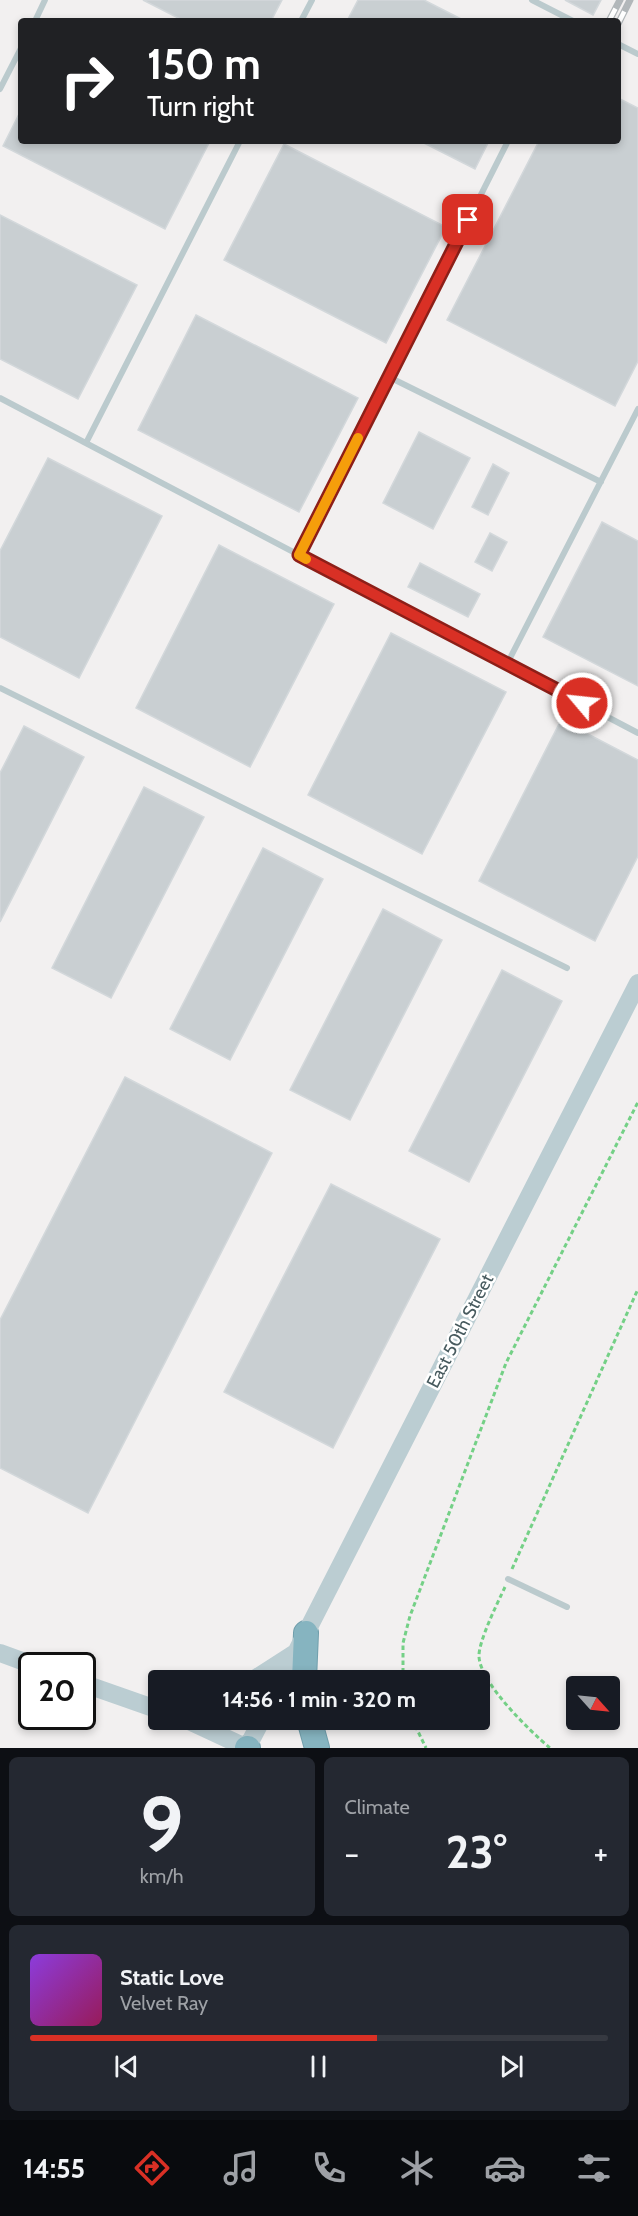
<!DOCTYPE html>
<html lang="en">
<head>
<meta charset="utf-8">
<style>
	body { margin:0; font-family:Cabin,sans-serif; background:#242831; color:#f1f3f6; height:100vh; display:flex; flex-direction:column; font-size:22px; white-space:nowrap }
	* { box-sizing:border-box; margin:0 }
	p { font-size:20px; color:#9ea1a6 }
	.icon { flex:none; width:33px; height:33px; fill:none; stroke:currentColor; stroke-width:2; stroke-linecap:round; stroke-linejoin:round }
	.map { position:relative; height:1748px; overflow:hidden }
	.details { display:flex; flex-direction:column; gap:9px; padding:9px; background:#0d0f14; flex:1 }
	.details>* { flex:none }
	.banner { position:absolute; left:18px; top:18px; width:603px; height:126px; border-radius:6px; box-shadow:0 3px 9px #0003; background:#202124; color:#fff; overflow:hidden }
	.needle { width:39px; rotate:117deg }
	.controls { position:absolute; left:566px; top:1676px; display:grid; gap:12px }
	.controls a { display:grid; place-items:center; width:54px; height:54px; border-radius:6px; background:#171b24; box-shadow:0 3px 9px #0003; font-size:30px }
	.speed { position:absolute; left:18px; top:1652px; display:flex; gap:12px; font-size:30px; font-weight:700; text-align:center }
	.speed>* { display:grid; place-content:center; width:78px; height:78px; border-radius:50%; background:#171b24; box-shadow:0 3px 9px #0003; line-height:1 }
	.speed .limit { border:3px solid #111; border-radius:9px; background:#fff; color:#111 }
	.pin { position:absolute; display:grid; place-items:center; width:51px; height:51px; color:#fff; margin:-26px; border-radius:12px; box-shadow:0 3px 9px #0006 }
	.me { position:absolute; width:66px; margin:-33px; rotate:298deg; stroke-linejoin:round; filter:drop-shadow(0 0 4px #0008) }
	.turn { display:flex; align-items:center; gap:21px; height:126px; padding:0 30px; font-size:27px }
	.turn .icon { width:78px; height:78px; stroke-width:2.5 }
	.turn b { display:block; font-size:42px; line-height:51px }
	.big { font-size:45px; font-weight:800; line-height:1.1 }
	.details .card { flex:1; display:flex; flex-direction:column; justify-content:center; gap:9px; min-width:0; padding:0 21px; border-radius:9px; background:#242831 }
	.details .dial { align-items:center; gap:0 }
	.dial b { font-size:78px; line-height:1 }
	.song { display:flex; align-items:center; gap:18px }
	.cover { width:72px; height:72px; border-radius:9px; background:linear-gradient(135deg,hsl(270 70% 55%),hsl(330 70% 35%)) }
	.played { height:6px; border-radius:3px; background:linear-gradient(90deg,#d93025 60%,#363941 60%) }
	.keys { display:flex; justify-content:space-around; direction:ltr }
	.heat { display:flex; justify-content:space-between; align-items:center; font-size:33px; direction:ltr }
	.details .tiles { flex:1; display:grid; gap:9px; grid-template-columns:1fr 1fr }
	.card:last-child { grid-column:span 2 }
	.trip { position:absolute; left:148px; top:1670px; width:342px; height:60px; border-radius:6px; background:#171b24; box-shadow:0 3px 9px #0003; font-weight:800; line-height:60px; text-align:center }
	.menu { display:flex; height:96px; justify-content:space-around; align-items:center; background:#090b0e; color:#9ea1a6 }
	.menu .icon { width:42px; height:42px }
	.menu .selected { color:#d93025 }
	.menu b { font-size:27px; color:#f1f3f6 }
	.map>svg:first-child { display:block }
</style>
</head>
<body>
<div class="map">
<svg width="638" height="1748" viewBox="0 0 638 1748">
	<rect width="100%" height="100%" fill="#f2f0f0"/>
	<path fill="#c9cfd2" stroke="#d3d8db" stroke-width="1.5" d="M143,0h139l-11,21h-87z
		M358,0h66l41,21h-118z
		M565,0h36l-8,15z
		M618,98l20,10v253l-23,45 -168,-86 92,-179h79z
		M21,110v31h189l-45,88 -162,-83z
		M420,141h69l-14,28z
		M284,144l162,83 -60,116 -162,-83z
		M0,215l137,70 -59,114 -78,-40z
		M196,315l162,83 -59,114 -161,-82z
		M419,432l51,26 -37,71 -50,-26z
		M48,458l114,58 -83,162 -79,-41v-86z
		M493,464l16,9 -21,42 -16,-8z
		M602,522l36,19v145l-95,-49z
		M490,533l17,9 -15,29 -17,-9z
		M219,545l115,59 -84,163 -114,-59z
		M420,563l60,31 -12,23 -60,-30z
		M391,633l115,59 -84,162 -114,-59z
		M561,720l77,40v96l-43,85 -116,-60z
		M24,726l60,31 -84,165v-149z
		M144,787l60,30 -93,181 -59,-30z
		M263,848l60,31 -93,181 -60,-31z
		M383,909l59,31 -92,180 -60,-30z
		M502,970l60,31 -93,181 -60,-31z
		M125,1077l147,76 -184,360 -88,-45v-148z
		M331,1184l109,55 -107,209 -109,-56z"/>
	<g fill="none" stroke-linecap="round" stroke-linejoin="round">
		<defs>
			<path id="motorway" d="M304,1680l2,-47
				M309,1719l8,29
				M247,1748h1"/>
		</defs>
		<use href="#motorway" stroke="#719fac" stroke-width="26"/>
		<path stroke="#74d086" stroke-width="3" stroke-dasharray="4.5 3" stroke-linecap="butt" d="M512,1569l126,-280
			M505,1587c-7,15 -27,55 -26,70 2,27 51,74 71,91
			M403,1680v-37l7,-27 96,-253 132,-261
			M412,1719l14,29"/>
		<path stroke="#bbcacd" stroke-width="6" d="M532,0l41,21
			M35,21l10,-21
			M301,21l11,-21
			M618,44l20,10
			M0,89l21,-41
			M389,377l212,105
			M0,398l638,335
			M86,443l154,-302
			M299,555l209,-414
			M507,664l131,-255
			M0,688l567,280
			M508,1579l59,28"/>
		<path stroke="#bbcdd2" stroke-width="18" d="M0,1653l33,12
			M253,1680l42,-27
			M282,1680l356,-697
			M82,1683l77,27
			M185,1719l62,29
			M247,1748l15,-29"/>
		<use href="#motorway" stroke="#86b4c0" stroke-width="24"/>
		<defs>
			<path id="rail" d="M609,21l11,-21
				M618,24l12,-24"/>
		</defs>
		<use href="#rail" stroke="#b2b7ba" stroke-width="7"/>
		<use href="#rail" stroke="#fff" stroke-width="4.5" stroke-dasharray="14" stroke-linecap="butt"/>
	</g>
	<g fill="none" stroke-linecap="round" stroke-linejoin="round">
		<defs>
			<path id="route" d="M468,220l-169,335 283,148"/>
		</defs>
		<use href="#route" stroke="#8d1f18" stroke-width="15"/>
		<use href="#route" stroke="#d93025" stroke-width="10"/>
		<path stroke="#f59e0b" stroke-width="10" d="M306,559l-7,-4 59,-117"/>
	</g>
	<g text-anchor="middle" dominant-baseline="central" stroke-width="5" stroke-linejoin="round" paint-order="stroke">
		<g font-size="18" fill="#475a5e" stroke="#fff">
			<text transform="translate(460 1331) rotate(-63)">East 50th Street</text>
		</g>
	</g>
</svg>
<div class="controls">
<a><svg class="needle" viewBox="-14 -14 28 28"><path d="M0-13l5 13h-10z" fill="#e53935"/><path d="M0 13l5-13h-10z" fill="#9ea1a6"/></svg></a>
</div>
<div class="speed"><div class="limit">20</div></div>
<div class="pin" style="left:468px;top:220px;background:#d93025"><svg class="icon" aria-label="arrive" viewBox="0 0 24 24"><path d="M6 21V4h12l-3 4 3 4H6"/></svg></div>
<svg class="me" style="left:582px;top:703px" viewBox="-20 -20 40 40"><circle r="17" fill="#d93025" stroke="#fff" stroke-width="3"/><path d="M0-11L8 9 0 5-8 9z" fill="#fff"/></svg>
<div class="trip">14:56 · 1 min · 320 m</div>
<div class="banner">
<div class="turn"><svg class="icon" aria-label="right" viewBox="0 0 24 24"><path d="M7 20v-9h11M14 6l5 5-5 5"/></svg><div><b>150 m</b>Turn right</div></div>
</div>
</div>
<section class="details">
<div class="tiles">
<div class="card dial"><b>9</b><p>km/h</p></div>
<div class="card"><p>Climate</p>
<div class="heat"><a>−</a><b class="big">23°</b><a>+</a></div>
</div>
<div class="card">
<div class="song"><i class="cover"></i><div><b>Static Love</b><p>Velvet Ray</p></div></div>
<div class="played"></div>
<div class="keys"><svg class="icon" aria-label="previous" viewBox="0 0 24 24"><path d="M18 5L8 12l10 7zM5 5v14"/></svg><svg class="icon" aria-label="pause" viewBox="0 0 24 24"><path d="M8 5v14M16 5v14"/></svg><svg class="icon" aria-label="next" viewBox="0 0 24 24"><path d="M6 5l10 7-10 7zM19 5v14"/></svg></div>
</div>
</div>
</section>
<nav class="menu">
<b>14:55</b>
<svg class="icon selected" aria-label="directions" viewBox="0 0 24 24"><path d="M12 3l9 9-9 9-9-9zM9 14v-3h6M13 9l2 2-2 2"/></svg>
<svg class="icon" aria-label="music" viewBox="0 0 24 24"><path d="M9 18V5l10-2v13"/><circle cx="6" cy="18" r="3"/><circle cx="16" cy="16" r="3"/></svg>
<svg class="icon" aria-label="phone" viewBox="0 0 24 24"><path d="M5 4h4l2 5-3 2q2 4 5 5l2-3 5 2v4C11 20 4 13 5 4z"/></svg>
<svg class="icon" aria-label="climate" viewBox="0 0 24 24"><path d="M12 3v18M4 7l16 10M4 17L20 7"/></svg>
<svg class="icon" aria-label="car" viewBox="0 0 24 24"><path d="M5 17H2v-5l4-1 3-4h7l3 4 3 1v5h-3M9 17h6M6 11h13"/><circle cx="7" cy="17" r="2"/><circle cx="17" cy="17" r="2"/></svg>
<svg class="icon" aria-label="filters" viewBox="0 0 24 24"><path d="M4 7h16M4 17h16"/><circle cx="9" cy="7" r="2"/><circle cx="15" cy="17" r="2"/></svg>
</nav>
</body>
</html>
